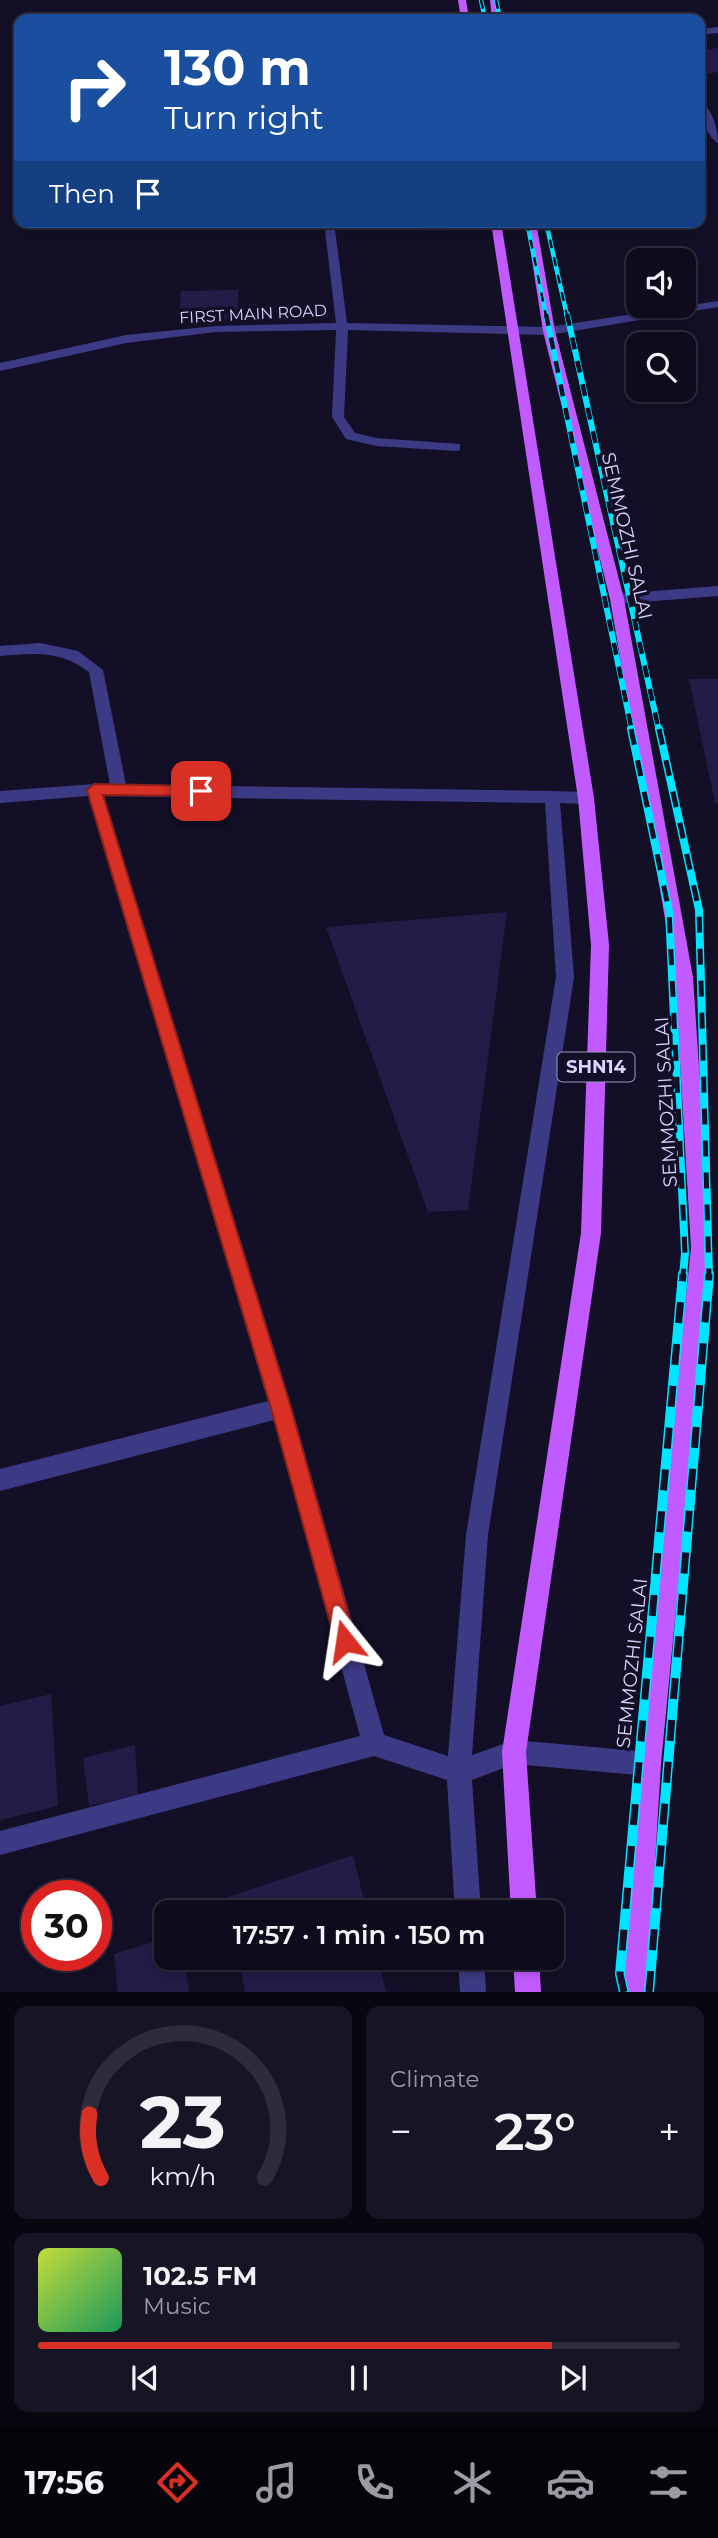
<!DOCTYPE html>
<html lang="en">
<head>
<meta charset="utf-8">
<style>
	body { margin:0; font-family:Montserrat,sans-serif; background:#171425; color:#f1f3f6; height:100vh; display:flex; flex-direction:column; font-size:26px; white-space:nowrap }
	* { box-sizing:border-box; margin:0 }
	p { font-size:23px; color:#9b9ba3 }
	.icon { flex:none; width:38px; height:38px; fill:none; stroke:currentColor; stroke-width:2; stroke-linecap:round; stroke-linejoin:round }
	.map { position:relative; height:1992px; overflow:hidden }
	.drawer { display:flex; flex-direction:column; gap:14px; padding:14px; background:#08060f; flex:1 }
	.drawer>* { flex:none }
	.guide { position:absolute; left:14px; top:14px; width:691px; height:214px; border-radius:14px; box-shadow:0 4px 10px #0003,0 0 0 2px #2e2b3b; background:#1a4fa0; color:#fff; overflow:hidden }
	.buttons { position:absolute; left:626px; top:248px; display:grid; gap:14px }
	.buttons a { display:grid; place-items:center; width:70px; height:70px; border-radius:14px; background:#0e0b1c; box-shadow:0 4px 10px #0003,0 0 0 2px #2e2b3b; font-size:35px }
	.speed { position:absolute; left:21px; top:1880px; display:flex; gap:14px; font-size:35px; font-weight:700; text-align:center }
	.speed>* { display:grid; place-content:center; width:91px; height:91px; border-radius:50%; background:#0e0b1c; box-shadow:0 4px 10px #0003,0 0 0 2px #2e2b3b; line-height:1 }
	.speed .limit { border:10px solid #d22; background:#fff; color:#111 }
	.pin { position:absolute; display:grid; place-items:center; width:60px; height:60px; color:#fff; margin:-30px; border-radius:14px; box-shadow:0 4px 10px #0006 }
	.me { position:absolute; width:77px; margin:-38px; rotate:345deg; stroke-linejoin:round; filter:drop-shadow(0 0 5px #0008) }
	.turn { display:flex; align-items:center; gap:24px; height:147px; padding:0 35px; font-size:32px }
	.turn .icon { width:91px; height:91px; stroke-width:2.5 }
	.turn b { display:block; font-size:49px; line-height:60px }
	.then { display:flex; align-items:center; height:66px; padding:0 35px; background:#0003; gap:14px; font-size:26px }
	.big { font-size:52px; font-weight:600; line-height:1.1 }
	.drawer .tile { flex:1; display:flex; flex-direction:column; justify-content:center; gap:10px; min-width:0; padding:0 24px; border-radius:14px; background:#171425 }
	.drawer .dial { align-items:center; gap:0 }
	.dial svg { height:182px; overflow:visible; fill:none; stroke:#2e2b3b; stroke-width:7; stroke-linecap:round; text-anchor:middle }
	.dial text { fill:#f1f3f6; stroke:none }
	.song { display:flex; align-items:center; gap:21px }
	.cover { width:84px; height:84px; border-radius:10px; background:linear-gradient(135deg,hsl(70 70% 55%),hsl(150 70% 35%)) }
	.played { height:7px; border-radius:4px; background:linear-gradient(90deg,#d93025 80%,#2e2b3b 80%) }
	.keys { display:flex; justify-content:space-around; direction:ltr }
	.heat { display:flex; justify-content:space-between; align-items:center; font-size:38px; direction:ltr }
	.drawer .tiles { flex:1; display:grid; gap:14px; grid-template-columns:1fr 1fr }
	.tile:last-child { grid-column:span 2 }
	.trip { position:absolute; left:154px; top:1900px; width:410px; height:70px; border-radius:14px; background:#0e0b1c; box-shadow:0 4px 10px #0003,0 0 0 2px #2e2b3b; font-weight:600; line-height:70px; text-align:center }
	.menu { display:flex; height:112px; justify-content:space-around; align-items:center; background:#06040b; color:#9b9ba3 }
	.menu .icon { width:49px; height:49px }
	.menu .on { color:#d93025 }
	.menu b { font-size:32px; color:#f1f3f6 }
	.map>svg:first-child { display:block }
</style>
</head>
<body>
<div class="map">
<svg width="718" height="1992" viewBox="0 0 718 1992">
	<rect width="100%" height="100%" fill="#130f26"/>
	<path fill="#241b47" d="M718,48v24l-18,3v-25z
		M389,222h56l-1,9 -56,-2z
		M238,290v29l-59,1 2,-29z
		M689,679h29v124h-3z
		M507,912l-39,298 -40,2 -102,-285z
		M51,1694l7,112 -58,14v-114z
		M135,1745l3,50 -49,11 -6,-48z
		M353,1855l14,58h-137l-2,-16z
		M166,1938v20h18l5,34h-71l-4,-38z
		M239,1958h139l8,34h-141z"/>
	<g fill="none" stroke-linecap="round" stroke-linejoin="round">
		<path fill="#3d3a85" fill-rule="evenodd" d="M40,643l38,8 25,19 24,120 -2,4 -6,2 -8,-6 -22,-118c-28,-22 -55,-19 -89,-16v-10z"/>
		<path fill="#3d3a85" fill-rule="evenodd" d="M464,14l3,5h-21l1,-2z
			M718,27v6l-18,2v-6z
			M700,100c12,8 18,29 18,43 -12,-7 -18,-29 -18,-43z
			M324,222h10l13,101 202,4 169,-26v6l-169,28 -201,-5 -4,87 11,16 21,5 84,6v6l-4,1 -80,-5 -30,-7 -14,-22 4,-87 -120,2 -90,11 -126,28v-8l126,-28 90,-9 120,-3z
			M718,586v10l-101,8 -7,-5 7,-5z
			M94,784l458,7 34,1 8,6 -8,6 -26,-1 14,174 -86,558 -16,220 42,-15 135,12 9,3 3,9 -3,9 -9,3 -135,-12 -42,16 9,133h-26l-8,-133 -73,-24 -374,99v-24l360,-95 -86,-316 -274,71v-22l268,-68 -180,-605 -88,7v-12zM104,796l441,7 11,174 -90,558 -18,221 -64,-21 -92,-327z
			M458,1958h26l2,34h-26z"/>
		<path fill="#c25bff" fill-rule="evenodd" d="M458,0h8l3,19h-8z
			M490,0h8l2,19h-8z
			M491,222h10l93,576 15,147 -8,288 -75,519 11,161h-26l-9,-161 79,-519 10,-288 -13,-147z
			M526,222h10l19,109 69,268 69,378 18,271 -50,516 -14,228h-26l16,-228 54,-516 -16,-271 -65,-378 -67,-268z
			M513,1958h26l2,34h-26z"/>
		<defs>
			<path id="rail-far3" d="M481,0l4,19
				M496,0l4,19
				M527,222l19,94
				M546,222l21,94"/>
			<path id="rail-far2" d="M546,314l86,417
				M567,314l92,417"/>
			<path id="rail-far1" d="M631,729l38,182 16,342 -2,23
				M659,729l40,181 10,366"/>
			<path id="rail" d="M624,1992l-4,-18 63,-700
				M649,1992l60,-718"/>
		</defs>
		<use href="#rail-far3" stroke="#00e5ff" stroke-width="4.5"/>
		<use href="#rail-far2" stroke="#00e5ff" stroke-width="6"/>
		<use href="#rail-far1" stroke="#00e5ff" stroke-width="8"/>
		<use href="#rail" stroke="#00e5ff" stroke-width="10"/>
		<use href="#rail-far3" stroke="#130f26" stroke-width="2.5" stroke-dasharray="9" stroke-linecap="butt"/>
		<use href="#rail-far2" stroke="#130f26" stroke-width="4.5" stroke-dasharray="12" stroke-linecap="butt"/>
		<use href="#rail-far1" stroke="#130f26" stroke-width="5" stroke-dasharray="16" stroke-linecap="butt"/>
		<use href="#rail" stroke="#130f26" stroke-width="7" stroke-dasharray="21" stroke-linecap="butt"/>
	</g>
	<path fill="#d93025" stroke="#8d1f18" stroke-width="2" d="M94,784l107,2 7,5 -7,5 -98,-1 188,613 65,233 -3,7 -8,3 -7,-3 -3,-7 -64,-233 -184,-618z"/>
	<g text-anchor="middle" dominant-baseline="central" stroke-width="7" stroke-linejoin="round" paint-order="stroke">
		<g font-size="16" fill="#d9d4ff" stroke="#130f26">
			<text transform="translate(253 314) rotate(-3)">FIRST MAIN ROAD</text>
		</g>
		<rect fill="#130f26" stroke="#9e99be" stroke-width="2" x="557.5" y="1052.5" width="77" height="29" rx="5"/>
		<g font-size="18" font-weight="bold" fill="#d9d4ff">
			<text x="596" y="1067">SHN14</text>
		</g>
		<g font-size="19" fill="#d9d4ff" stroke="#130f26">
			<text transform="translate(627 536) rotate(77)">SEMMOZHI SALAI</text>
			<text transform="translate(666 1102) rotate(-93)">SEMMOZHI SALAI</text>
			<text transform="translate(632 1663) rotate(-84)">SEMMOZHI SALAI</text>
		</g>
	</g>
</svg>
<div class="buttons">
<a><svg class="icon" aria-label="sound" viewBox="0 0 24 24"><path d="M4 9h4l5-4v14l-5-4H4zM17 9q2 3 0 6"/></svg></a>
<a><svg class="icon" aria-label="search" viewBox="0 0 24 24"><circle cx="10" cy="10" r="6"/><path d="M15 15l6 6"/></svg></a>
</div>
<div class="speed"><div class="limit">30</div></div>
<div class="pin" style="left:201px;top:791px;background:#d93025"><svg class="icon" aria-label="arrive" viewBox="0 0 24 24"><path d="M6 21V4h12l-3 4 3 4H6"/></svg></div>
<svg class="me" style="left:345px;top:1641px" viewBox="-20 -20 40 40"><path d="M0-17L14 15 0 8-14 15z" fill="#d93025" stroke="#fff" stroke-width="4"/></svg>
<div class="trip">17:57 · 1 min · 150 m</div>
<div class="guide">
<div class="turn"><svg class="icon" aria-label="right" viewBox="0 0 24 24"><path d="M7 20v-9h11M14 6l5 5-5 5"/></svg><div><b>130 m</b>Turn right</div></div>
<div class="then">Then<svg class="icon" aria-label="arrive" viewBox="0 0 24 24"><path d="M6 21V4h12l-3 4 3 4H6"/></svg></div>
</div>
</div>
<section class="drawer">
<div class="tiles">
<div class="tile dial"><svg viewBox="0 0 100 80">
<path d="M14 69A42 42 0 1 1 86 69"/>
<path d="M14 69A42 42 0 0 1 9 41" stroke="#d93025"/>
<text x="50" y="56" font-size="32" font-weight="700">23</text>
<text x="50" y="72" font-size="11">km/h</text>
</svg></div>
<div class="tile"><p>Climate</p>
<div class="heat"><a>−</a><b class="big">23°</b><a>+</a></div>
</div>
<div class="tile">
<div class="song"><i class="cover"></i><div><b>102.5 FM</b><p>Music</p></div></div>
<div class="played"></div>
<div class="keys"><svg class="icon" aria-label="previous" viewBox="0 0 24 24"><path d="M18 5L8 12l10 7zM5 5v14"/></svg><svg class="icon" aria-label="pause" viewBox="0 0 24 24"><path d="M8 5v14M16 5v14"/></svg><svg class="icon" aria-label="next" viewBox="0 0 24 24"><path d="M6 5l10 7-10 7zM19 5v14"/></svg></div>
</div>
</div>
</section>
<nav class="menu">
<b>17:56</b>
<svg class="icon on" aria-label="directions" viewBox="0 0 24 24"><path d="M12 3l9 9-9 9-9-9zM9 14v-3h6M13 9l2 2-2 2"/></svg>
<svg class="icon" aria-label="music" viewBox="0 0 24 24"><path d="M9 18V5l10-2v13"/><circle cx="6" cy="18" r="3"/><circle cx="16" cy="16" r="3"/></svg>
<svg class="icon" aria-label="phone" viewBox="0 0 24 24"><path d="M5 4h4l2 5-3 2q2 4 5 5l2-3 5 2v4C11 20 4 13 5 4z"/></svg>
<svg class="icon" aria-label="climate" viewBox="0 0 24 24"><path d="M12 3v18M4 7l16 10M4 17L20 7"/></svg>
<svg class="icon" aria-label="car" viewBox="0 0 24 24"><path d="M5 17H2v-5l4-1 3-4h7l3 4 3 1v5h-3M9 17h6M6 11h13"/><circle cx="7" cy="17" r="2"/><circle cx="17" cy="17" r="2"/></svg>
<svg class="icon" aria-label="filters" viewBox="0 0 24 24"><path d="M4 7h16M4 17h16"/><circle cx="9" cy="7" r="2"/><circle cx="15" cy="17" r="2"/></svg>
</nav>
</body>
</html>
